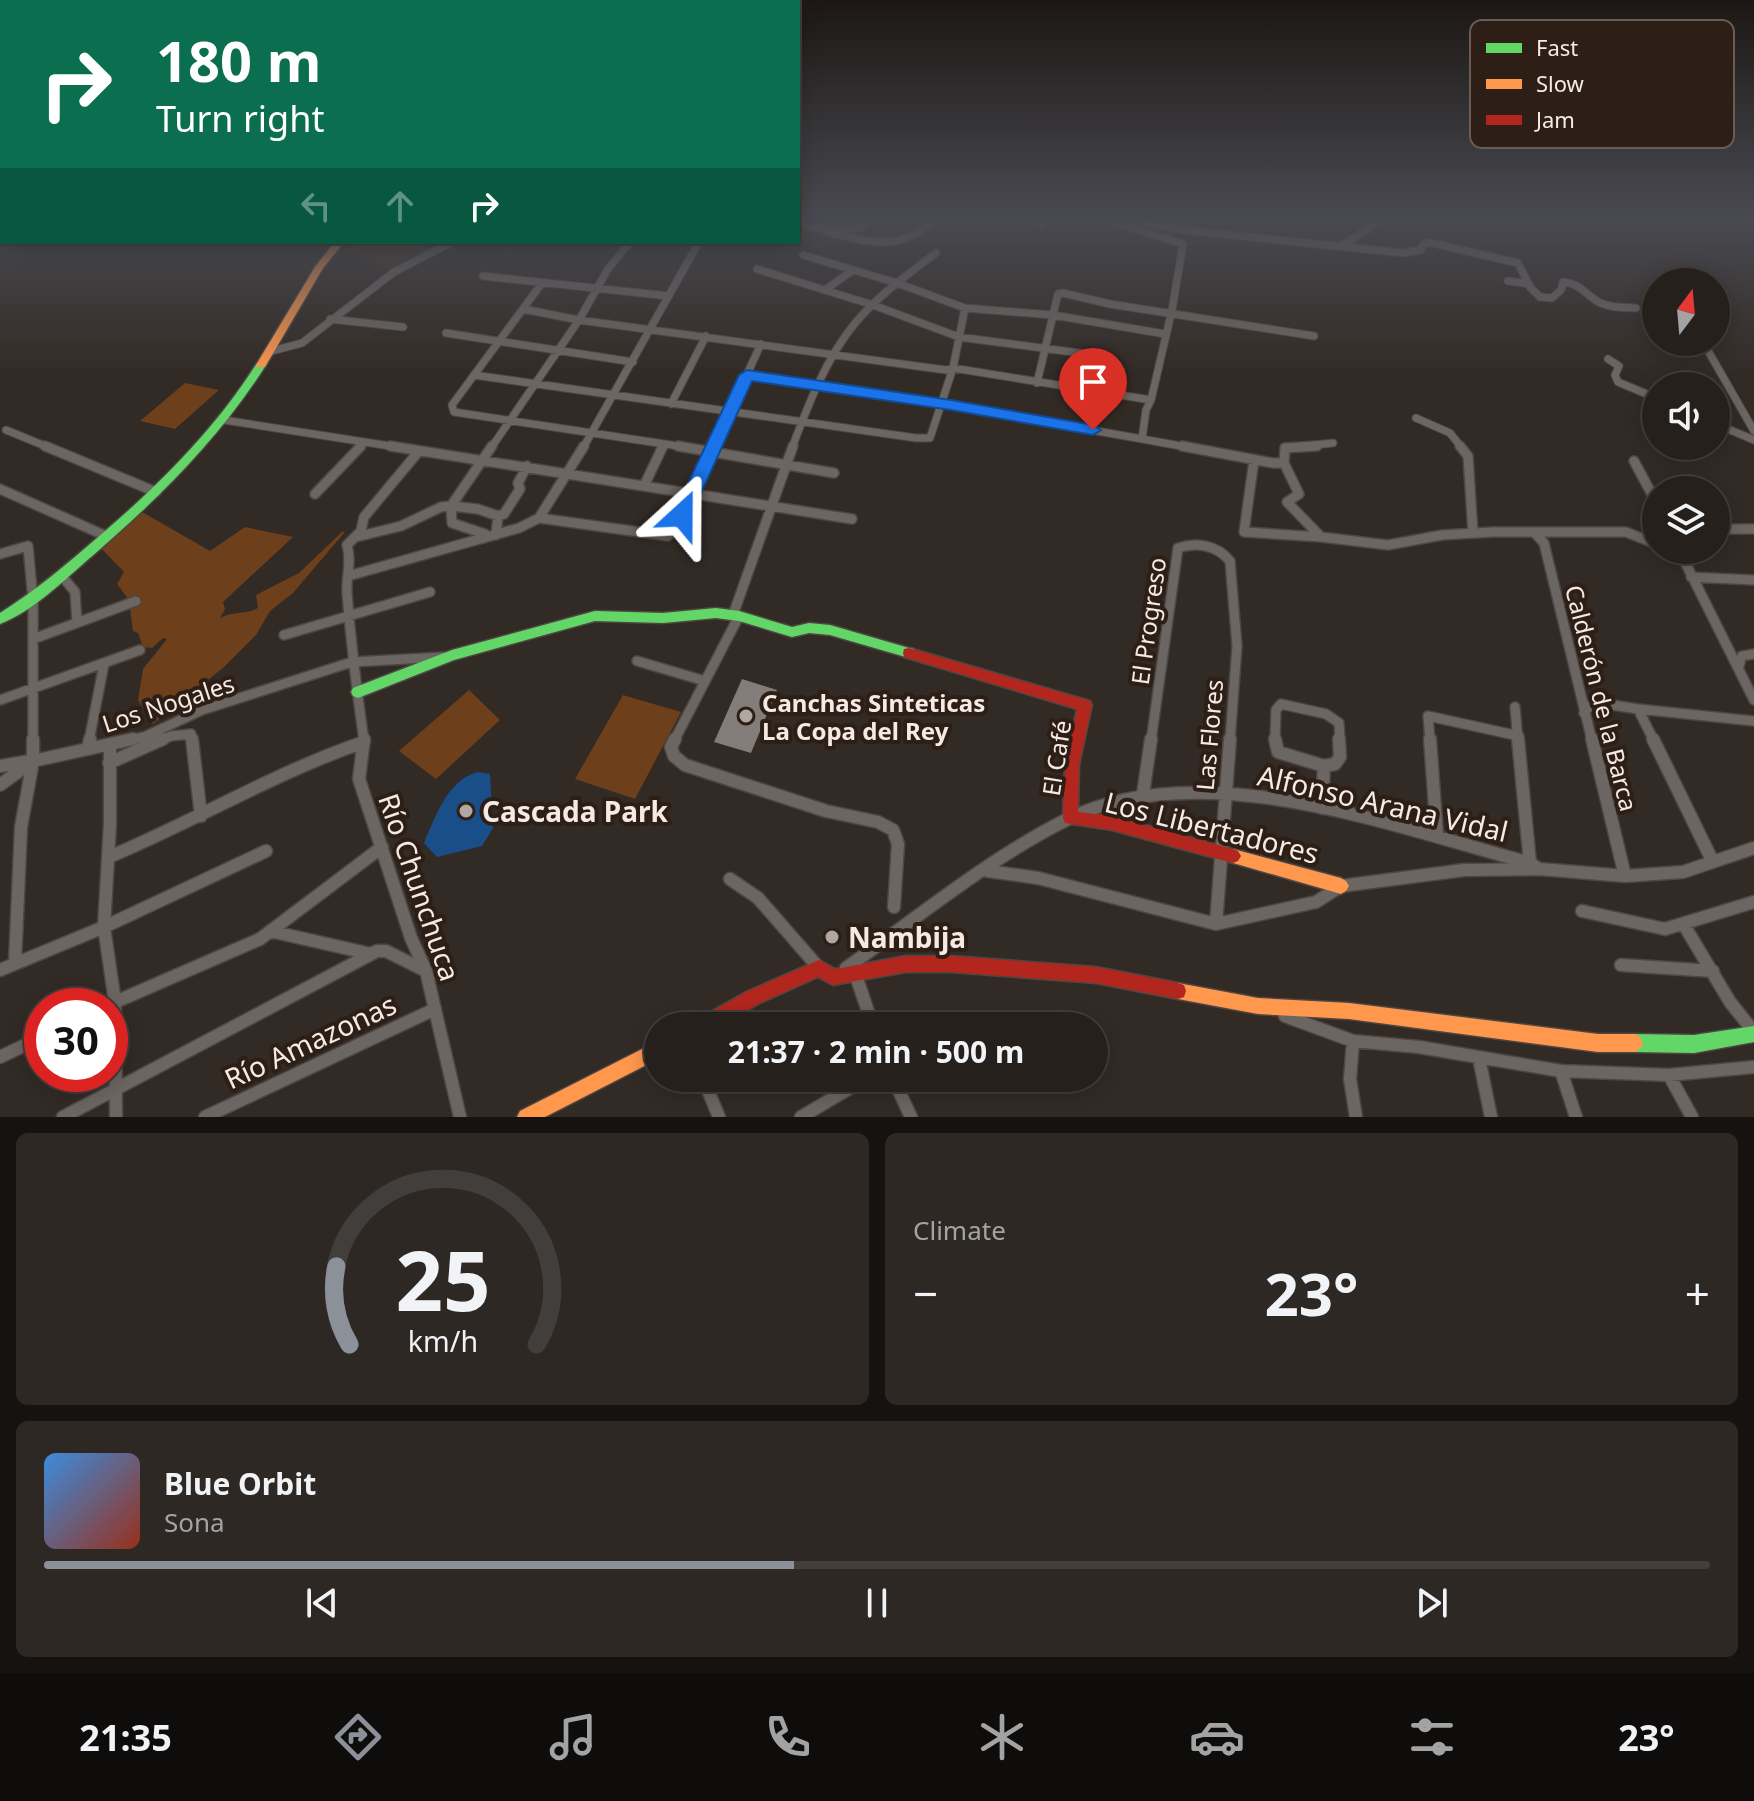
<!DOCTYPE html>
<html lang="en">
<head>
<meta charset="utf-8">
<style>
	body { margin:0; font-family:"Noto Sans",sans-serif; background:#2e2825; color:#f1f3f6; height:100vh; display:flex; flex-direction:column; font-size:30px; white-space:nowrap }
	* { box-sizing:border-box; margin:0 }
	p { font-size:26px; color:#a4a3a3 }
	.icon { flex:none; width:44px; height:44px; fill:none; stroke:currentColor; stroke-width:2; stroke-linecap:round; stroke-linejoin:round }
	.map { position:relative; height:1117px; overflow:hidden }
	.panel { display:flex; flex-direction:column; gap:16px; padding:16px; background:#15120f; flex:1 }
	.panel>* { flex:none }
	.top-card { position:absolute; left:0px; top:0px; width:800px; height:244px; box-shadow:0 4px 20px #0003,0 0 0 2px #423e3b; background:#0b6e4f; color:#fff; overflow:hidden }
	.needle { width:52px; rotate:16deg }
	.controls { position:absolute; left:1642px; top:268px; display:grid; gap:16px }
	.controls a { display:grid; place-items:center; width:88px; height:88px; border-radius:50%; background:#26201c; box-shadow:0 4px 20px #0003,0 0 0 2px #423e3b; font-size:40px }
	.speed { position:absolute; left:24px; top:988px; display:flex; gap:16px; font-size:40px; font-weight:700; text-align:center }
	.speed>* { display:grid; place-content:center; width:104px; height:104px; border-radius:50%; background:#26201c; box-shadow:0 4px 20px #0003,0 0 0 2px #423e3b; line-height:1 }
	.speed .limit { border:12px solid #d22; background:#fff; color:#111 }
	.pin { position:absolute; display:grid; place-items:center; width:68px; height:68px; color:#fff; margin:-82px -34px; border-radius:50% 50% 50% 0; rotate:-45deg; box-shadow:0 0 8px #0007 }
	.pin .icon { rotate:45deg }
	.me { position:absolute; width:88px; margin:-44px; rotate:24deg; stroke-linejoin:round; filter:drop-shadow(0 0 6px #0008) }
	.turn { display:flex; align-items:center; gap:28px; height:168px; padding:0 24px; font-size:36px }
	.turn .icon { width:104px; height:104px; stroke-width:2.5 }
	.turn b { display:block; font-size:56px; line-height:68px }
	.lanes { display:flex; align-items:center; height:76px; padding:0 24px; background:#0003; justify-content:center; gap:40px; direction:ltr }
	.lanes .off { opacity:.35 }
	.big { font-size:60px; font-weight:700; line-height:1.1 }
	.panel .card { flex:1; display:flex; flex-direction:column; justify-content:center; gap:12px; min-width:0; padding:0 28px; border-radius:12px; background:#2e2825 }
	.panel .dial { align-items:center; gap:0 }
	.dial svg { height:208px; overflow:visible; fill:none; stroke:#423e3b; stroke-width:7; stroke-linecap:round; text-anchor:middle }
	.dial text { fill:#f1f3f6; stroke:none }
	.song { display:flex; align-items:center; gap:24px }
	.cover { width:96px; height:96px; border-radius:12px; background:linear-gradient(135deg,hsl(210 70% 55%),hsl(10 70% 35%)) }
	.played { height:8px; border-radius:4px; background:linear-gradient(90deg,#8c9099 45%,#423e3b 45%) }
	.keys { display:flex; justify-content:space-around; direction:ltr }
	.heat { display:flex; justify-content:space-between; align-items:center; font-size:44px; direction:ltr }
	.panel .tiles { flex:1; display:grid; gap:16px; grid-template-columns:1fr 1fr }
	.card:last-child { grid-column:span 2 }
	.trip { position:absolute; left:644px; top:1012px; width:464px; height:80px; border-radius:40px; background:#26201c; box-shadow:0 4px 20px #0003,0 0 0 2px #423e3b; font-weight:700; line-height:80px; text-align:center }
	.tab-bar { display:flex; height:128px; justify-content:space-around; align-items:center; background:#0f0d0b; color:#a4a3a3 }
	.tab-bar .icon { width:56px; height:56px }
	.tab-bar .on { color:#8c9099 }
	.tab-bar b { font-size:36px; color:#f1f3f6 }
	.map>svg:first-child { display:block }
</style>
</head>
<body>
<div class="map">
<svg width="1754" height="1117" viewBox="0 0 1754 1117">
	<rect width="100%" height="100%" fill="#322a25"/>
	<path fill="#423023" d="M349,242h67l13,7 -40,21 -42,-23z"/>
	<path fill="#6e3f1b" d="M185,383l34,7 -44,39 -35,-8z
		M137,509l73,42 35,-24 48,10 -70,65 2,7 -5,9c13,-7 25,-3 38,-10l-2,-13 43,-22 44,-42 1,2 -51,60 -23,18 -14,24 -32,32 -71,57 -15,-24 5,-31 24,-30 -4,-1 -11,10 -9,-1 -5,-14 -5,-2 -3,-22 8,-9h-9l-12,-16 7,-12 -27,-28z
		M469,690l31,30 -64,59 -37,-28z
		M623,695l58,17 -46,87 -60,-20z"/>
	<path fill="#1a4e89" d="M477,772l13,2 3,54 -11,18 -45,11 -13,-14c12,-27 22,-61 53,-71z"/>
	<path fill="#837c78" d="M742,679l35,11 -26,63 -37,-11z"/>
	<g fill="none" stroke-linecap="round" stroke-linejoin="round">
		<defs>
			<path id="street-far2" d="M1036,219l6,5
				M1122,219l70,12 211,22 18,-3 3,-7h8l86,20 12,24 10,10 12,1 9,-8 2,-8c16,1 21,11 34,19 11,7 26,6 39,7
				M804,225l29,6 29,-4 3,-6 12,-2
				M827,232c43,10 73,21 108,-13
				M1343,245l39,-26
				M803,255l94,28 68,25
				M757,269l116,36 86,32 128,17
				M483,276l186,20
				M1508,281l21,3
				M542,283l-90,122 2,7 237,36
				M825,290l28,-20
				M523,309l56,11 367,50 7,-2 12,-60 88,7 5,-21 5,-1 47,11 204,32
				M330,319l73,8
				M446,333l187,29
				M1703,342l51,89
				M268,352l34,-9 92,-71 58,-30
				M1608,359l11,7 -4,9 3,7 38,16
				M474,375l442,63h14l23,-70 198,32 21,-90 11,-66 -78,-25
				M747,375l204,30 191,34 4,-29 5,-10
				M1037,383l16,-68 112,19
				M671,404l35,-68
				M1416,418l34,15 12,15
				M224,420l179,28
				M1716,424l38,16
				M6,430l44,18
				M1142,439l50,9
				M359,448l4,-4
				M491,448l88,-128 29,-51 22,-27
				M583,448l116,-206
				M713,448l48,-104
				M792,448c16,-43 34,-90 64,-126 23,-27 52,-48 80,-69
				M1285,448l48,-5"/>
			<path id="street-far1" d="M45,446l111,46
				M390,446l462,73
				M492,446l-41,60 27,3 20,7 -2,19
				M678,446l156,27
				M1182,446l91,17h11l1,-15 32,-2
				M1460,446l8,10 5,77
				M1254,460l-10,72 77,5 -34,-35 12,-8 -15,-31
				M1634,461l22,41
				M644,486l19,-40
				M0,489l106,47
				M315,494l46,-48
				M498,516l6,-2 16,-25 -2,-6 9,-17
				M539,518l129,18 12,-15 34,-75
				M1716,529h38
				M1534,532l10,11 48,198
				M356,537l45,-11 40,-19 10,-1 1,17 33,11 -1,4
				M1321,537l67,8 54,-10 51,-3h133l30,12
				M1679,550l75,150
				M0,554l28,-8 5,54v141
				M62,576l13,16 2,31
				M348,576l171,-48 20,-10 45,-72
				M1691,577l63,3
				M733,615l60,-169
				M284,635l146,-43
				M33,639l103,-38
				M637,661l68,20
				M1739,666l3,-10 12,-2
				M0,700l140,-50
				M1515,707l3,34
				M1638,709l116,12
				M1584,713l9,-11 45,7 16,32
				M89,741l15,-77
				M123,741l21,-4 58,-27 150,-48 92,-5
				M159,741l12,-5 20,-2 1,7
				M364,741c-7,-49 -13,-98 -17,-148 -1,-17 5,-31 0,-48l14,-14 3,-14 55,-66
				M674,741l65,-125
				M1151,741l27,-193c19,-6 39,-3 52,13l7,85 -7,95
				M1275,741l1,-31 5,-6 45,10 13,9 1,18
				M1430,741l-2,-25 91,20"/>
			<path id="street" d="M192,739l9,77
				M364,739l-5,40 52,159 15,33 34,146
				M675,739l-4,8 3,9 11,9 141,46 52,11 15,8 5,14 -4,63
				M1275,739l3,13 46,14 11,-2 5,-7 -1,-18
				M1430,739l7,97
				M1518,739l12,124
				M1592,739l33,137
				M1653,739l59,121
				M110,746v78l-6,103 11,75 1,115
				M88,749l2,-10
				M109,763l54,-24
				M0,766l30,-5
				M0,785l33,-24 100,-22
				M1143,794l8,-55
				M1322,808l2,-42
				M109,857c86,-36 167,-85 255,-115
				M988,871l50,7 178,46 100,-22 25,-16 123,-16 76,-1 85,7 58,-4 71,-24
				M730,879l28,19 61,70
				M1582,911l83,18 89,-27
				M1216,924l14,-185
				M1684,925l46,77 24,30
				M270,931l101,23
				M15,962l6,-135 12,-66v-22
				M1621,965l92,6
				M846,968c71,-50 145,-111 222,-149 134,-66 326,8 462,44l9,6
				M0,970l104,-43 162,-76
				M855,973l18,53
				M106,1006l154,-67 122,-92
				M1285,1016l68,25 66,6 142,24 108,4 85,-8
				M1353,1041l-3,38 6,38
				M0,1057l42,-20
				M1479,1058l12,59
				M1561,1071l15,46
				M1669,1075l23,42
				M703,1078l16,39
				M893,1078l18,39
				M63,1117l314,-166h9l40,20
				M205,1117l230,-108
				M801,1117l66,-39"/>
			<path id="fast" d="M261,362l5,3c-49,77 -113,139 -182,198 -25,22 -53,49 -84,61v-11c35,-22 66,-48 97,-75 61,-52 117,-107 160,-175z
				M716,608l23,3 53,16 17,-4 21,2 79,23 5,1 1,4 -1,4 -5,1 -79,-23 -21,-2 -17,4 -53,-16 -23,-3 -53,5 -68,-2 -141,39 -96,38 -5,-2 -2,-4 2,-4 99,-38 143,-39 68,2z
				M1754,1026v16l-60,11 -60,-1 -6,-3 -3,-6 3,-6 6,-3 60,1z"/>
			<path id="slow" d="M335,242h9l-21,26 -58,99h-8l-1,-2 59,-98z
				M1233,849l108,29 5,3 3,5 -3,5 -5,3 -108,-31 -5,-2 -3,-5 3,-5z
				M1178,983l80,15 91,5 249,31h36l6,3 3,6 -3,6 -6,3h-36l-249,-33 -91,-5 -80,-15 -6,-2 -2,-6 2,-6z
				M658,1041v18l-113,58h-28l3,-6z"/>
			<path id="jam" d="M909,648l181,53 2,4 -13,60 -1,47 34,4 121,33 5,2 3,5 -3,5 -5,2 -121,-33 -47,-7 -2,-5 2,-53 12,-56 -173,-52 -1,-4 1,-4z
				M906,956h45l145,11 82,16 6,2 2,6 -2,6 -6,2 -82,-16 -145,-11h-45l-73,13 -15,-8 -58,26 -41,23h-25l2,-6 52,-29 71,-31 16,9z"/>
		</defs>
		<use href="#street-far2" stroke="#4d4642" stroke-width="9"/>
		<use href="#street-far1" stroke="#4d4642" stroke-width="12"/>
		<use href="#street" stroke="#4d4642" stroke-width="15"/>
		<use href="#fast" stroke="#4d4642" stroke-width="3"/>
		<use href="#slow" stroke="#4d4642" stroke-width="3"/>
		<use href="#jam" stroke="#4d4642" stroke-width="3"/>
		<use href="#street-far2" stroke="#6c6662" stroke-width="7"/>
		<use href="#street-far1" stroke="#6c6662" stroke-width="9"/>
		<use href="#street" stroke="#6c6662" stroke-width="12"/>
		<use href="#fast" fill="#63d668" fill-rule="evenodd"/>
		<use href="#slow" fill="#ff974d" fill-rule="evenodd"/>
		<use href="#jam" fill="#b3261e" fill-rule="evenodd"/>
	</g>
	<linearGradient id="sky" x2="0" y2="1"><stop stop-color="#1c1714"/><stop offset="0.58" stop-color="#494a51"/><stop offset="1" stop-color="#494a51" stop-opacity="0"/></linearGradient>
	<rect width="1754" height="375" fill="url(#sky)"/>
	<path fill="#1a73e8" stroke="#114b97" stroke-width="2" d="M747,370l204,30 142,25 8,5 -8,5 -142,-25 -199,-29 -61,134 -3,5h-12l-3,-5 66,-140z"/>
	<g fill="#b1a7a2" stroke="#2d1f16" stroke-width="3">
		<circle cx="746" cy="716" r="8"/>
		<circle cx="466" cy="811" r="8"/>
		<circle cx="832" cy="937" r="8"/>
	</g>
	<g text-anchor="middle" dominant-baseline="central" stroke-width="8" stroke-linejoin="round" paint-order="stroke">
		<g font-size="24" fill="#f5ebe5" stroke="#2d1f16">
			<text transform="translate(1148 621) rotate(-82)">El Progreso</text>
			<text transform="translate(1602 698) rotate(76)">Calderón de la Barca</text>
			<text transform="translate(168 703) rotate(-18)">Los Nogales</text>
			<text transform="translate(1209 735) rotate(-85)">Las Flores</text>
			<text transform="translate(1056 758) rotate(-81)">El Café</text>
		</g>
		<g font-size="24" font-weight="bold" fill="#f5ebe5" stroke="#2d1f16" text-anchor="start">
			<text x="762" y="702">Canchas Sinteticas<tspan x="762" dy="28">La Copa del Rey</tspan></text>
		</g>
		<g font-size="28" fill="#f5ebe5" stroke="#2d1f16">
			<text transform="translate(1383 803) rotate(13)">Alfonso Arana Vidal</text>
			<text transform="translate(1212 827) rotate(14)">Los Libertadores</text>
			<text transform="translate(420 887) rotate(71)">Río Chunchuca</text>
			<text transform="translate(310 1041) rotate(-25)">Río Amazonas</text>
		</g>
		<g font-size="28" font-weight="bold" fill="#f5ebe5" stroke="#2d1f16" text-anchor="start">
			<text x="482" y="811">Cascada Park</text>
			<text x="848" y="937">Nambija</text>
		</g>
	</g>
	<rect x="1470" y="20" width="264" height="128" rx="12" fill="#2d1f16" stroke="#695c54" stroke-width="2"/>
	<rect x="1486" y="43" width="36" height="10" fill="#63d668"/>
	<rect x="1486" y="79" width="36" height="10" fill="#ff974d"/>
	<rect x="1486" y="115" width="36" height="10" fill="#b3261e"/>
	<g font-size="22" fill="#f5ebe5">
		<text x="1536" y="56">Fast</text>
		<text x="1536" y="92">Slow</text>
		<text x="1536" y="128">Jam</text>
	</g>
</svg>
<div class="controls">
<a><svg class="needle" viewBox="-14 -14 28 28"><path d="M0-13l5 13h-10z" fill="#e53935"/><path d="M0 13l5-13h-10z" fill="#a4a3a3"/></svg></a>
<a><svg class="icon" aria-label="sound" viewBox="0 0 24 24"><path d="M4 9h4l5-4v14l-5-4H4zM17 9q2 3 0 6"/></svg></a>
<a><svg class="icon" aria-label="layers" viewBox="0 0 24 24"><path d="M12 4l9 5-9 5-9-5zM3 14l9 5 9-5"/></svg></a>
</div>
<div class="speed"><div class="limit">30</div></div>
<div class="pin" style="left:1093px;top:430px;background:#d93025"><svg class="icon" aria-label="arrive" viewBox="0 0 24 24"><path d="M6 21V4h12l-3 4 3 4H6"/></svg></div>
<svg class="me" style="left:682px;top:515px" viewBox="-20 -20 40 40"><path d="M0-17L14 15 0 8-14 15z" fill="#1a73e8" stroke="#fff" stroke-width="4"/></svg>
<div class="trip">21:37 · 2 min · 500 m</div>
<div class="top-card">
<div class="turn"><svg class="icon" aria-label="right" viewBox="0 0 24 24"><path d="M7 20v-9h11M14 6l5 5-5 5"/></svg><div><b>180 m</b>Turn right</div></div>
<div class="lanes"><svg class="icon off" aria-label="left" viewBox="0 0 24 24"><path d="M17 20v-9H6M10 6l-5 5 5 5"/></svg><svg class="icon off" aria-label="ahead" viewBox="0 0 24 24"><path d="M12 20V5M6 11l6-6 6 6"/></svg><svg class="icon" aria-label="right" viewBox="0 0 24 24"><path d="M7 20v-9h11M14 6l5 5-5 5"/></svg></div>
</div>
</div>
<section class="panel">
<div class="tiles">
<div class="card dial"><svg viewBox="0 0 100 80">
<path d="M14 69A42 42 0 1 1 86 69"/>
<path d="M14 69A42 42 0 0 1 9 39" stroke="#8c9099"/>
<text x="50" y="56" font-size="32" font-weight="700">25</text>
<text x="50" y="72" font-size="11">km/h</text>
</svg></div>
<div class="card"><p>Climate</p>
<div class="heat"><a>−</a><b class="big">23°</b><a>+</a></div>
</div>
<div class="card">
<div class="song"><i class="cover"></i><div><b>Blue Orbit</b><p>Sona</p></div></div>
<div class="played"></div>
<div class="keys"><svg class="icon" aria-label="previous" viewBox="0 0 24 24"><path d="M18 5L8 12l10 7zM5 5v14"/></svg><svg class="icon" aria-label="pause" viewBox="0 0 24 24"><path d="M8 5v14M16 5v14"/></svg><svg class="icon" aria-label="next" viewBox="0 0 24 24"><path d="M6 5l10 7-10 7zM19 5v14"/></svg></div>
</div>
</div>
</section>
<nav class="tab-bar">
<b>21:35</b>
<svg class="icon on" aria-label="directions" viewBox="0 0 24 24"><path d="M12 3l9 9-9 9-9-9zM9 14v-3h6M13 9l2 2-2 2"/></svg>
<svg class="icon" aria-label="music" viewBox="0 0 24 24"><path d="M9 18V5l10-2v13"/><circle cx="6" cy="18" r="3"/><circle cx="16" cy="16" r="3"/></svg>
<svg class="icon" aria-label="phone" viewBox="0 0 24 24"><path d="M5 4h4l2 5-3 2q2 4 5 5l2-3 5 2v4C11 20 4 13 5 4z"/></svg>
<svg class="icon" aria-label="climate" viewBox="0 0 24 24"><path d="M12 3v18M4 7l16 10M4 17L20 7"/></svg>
<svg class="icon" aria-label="car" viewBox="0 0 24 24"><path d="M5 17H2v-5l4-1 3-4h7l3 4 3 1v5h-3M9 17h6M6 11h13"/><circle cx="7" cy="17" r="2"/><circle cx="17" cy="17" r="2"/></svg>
<svg class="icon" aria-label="filters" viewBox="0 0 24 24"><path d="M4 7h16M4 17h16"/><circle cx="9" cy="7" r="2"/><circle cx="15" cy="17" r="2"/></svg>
<b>23°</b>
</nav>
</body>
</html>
